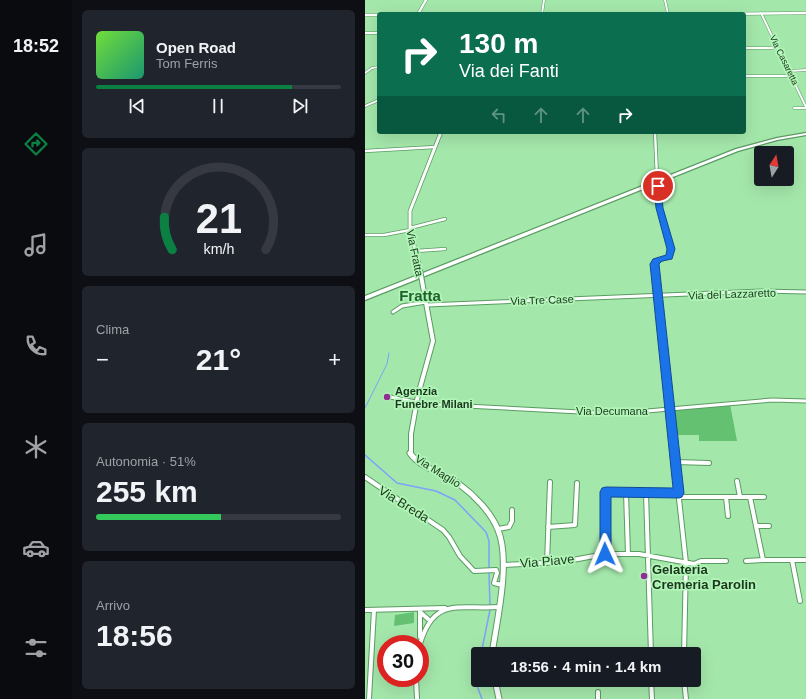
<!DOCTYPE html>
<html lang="it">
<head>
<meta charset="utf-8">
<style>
	body { margin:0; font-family:Arial,sans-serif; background:#20242c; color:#f1f3f6; height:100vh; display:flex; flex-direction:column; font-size:15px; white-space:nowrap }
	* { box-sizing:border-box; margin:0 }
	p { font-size:13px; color:#9ea1a6 }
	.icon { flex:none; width:22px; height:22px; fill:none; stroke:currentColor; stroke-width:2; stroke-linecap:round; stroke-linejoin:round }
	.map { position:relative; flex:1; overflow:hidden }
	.drawer { display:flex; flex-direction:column; gap:10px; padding:10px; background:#0d0f14; width:293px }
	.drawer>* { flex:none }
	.top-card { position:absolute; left:12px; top:12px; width:369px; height:122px; border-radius:4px; box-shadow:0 4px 16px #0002; background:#0b6e4f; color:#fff; overflow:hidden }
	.needle { width:26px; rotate:11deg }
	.tools { position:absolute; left:389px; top:146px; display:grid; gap:8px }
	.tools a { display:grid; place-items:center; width:40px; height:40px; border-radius:4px; background:#171b24; box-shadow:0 4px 16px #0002; font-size:20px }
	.speed { position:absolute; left:12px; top:635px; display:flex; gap:8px; font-size:20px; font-weight:700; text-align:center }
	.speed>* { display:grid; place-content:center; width:52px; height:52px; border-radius:50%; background:#171b24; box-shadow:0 4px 16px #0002; line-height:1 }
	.speed .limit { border:6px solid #d22; background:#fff; color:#111 }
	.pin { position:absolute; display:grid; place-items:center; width:34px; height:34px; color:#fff; margin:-17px; border:2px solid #fff; border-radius:50%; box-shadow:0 1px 4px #0007 }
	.me { position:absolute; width:44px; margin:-22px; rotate:359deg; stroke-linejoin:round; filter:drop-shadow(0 0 3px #0008) }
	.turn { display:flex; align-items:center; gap:14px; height:84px; padding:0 16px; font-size:18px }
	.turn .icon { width:52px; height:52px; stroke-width:2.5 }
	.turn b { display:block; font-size:28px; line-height:34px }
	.lanes { display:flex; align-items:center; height:38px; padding:0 16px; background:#0003; justify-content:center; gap:20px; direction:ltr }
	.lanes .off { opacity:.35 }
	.big { font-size:30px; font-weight:600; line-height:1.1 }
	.drawer .widget { flex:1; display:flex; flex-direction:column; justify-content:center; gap:6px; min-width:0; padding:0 14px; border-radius:6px; background:#20242c }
	.drawer .dial { align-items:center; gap:0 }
	.dial svg { height:104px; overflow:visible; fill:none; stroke:#363941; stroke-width:7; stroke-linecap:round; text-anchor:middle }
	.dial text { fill:#f1f3f6; stroke:none }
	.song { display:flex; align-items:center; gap:12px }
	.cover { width:48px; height:48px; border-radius:6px; background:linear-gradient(135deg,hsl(100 70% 55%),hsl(160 70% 35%)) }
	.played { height:4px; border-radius:2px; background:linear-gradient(90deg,#0b8043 80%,#363941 80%) }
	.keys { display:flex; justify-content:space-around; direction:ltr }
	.heat { display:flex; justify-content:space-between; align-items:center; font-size:22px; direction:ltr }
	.charge { height:6px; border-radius:3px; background:linear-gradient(90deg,#34c759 51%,#363941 0) }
	.trip { position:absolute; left:106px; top:647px; width:230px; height:40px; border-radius:4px; background:#171b24; box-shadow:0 4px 16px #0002; font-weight:600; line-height:40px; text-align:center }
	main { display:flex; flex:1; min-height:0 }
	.tab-bar { display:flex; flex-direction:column; width:72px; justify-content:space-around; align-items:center; background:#090b0e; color:#9ea1a6 }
	.tab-bar .icon { width:28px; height:28px }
	.tab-bar .current { color:#0b8043 }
	.tab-bar b { font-size:18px; color:#f1f3f6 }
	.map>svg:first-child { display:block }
</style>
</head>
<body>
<main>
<nav class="tab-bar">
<b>18:52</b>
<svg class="icon current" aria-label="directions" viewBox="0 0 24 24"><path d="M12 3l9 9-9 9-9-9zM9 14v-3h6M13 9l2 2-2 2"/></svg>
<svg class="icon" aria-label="music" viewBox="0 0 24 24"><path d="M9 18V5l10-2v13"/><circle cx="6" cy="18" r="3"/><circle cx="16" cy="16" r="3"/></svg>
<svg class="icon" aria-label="phone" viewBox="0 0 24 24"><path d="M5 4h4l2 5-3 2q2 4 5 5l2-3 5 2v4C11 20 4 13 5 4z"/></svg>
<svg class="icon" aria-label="climate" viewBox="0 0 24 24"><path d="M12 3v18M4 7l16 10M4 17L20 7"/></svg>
<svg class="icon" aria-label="car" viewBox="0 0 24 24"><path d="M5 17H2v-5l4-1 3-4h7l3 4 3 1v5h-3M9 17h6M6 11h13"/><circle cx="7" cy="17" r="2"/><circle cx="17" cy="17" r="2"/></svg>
<svg class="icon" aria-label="filters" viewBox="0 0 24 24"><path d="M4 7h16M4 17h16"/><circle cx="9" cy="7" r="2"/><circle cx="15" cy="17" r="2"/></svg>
</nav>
<section class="drawer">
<div class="widget">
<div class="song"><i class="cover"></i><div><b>Open Road</b><p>Tom Ferris</p></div></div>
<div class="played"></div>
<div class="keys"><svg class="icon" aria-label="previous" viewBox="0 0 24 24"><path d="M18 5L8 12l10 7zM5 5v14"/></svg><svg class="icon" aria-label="pause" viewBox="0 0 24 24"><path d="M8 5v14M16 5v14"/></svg><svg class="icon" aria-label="next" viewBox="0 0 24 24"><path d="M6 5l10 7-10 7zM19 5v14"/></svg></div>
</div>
<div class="widget dial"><svg viewBox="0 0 100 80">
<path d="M14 69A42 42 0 1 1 86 69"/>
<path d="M14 69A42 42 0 0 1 8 44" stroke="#0b8043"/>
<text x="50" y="56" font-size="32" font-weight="700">21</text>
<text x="50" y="72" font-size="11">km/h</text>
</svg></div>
<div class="widget"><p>Clima</p>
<div class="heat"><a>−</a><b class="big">21°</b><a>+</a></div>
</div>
<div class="widget"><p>Autonomia · 51%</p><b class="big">255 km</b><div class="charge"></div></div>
<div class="widget"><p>Arrivo</p><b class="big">18:56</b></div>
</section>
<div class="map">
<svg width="441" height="699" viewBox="0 0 441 699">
	<rect width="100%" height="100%" fill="#a4e7ab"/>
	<path fill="#65c172" d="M365,404l7,37h-38v-6h-26l-2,-23 1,-2z
		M49,612v11l-20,3 1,-11z"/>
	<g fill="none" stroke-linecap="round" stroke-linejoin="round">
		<path stroke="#7ea1fa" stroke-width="1" d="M0,408l22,-44 2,-11"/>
		<path stroke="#7ea1fa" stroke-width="1.5" d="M0,455l32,28 39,8 19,9 31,32 3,9v28
			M124,572l1,35
			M116,654l9,-44
			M113,668l-2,15 6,16"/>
		<defs>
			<path id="street-far3" d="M300,0l3,14
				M396,13l45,94
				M177,14l2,-14
				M0,33h14
				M379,48h34
				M425,71l16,-1
				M0,73l7,-5 7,-1
				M379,76h48
				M0,106l14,-6
				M429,108h12"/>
			<path id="street-far2" d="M290,132l2,46
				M0,151l70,-4
				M45,228l35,-9
				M0,235h19l26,-5
				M51,251l29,-2
				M290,263l14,-6 2,-8 -12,-41 -1,-21"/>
			<path id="street-far1" d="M290,262l-1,2 20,190
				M62,305l335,-14 44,1
				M28,312l9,-6 24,-4
				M25,397l36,7 173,9 48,-2 125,-11 34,1"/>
			<path id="street" d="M309,453l12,110 -2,91
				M311,462l33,1
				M0,477l78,53 6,7 11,19 14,15 22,-1 1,3 -3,10 8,2
				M372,481l3,16
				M261,492l2,62
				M281,493l5,161
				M314,497h71l13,63h43
				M361,497l2,19
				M385,497h14
				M391,526h13
				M183,527l27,-2 2,-42
				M133,529l11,-2 3,-6v-11
				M240,554l1,-62 73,1
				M427,560l8,41
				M381,561l17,-1
				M182,563l3,-81
				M138,565l59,-3 43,-8h34l55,10 7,-3h25
				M55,609v28
				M0,610l80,-2
				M55,612l8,7
				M55,644c14,-48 39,-34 79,-37
				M51,678l1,21
				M286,680l1,19
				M319,680l2,19
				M286,682l33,1
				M233,692v7
				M4,699l5,-89"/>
			<path id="secondary-far3" d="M53,14l8,-14
				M352,14l89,-1
				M0,15h14"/>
			<path id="secondary-far2" d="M53,263l-8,-35v-17l31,-79"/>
			<path id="secondary-far1" d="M53,262l2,8
				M46,454v-20l7,-39 15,-54 -11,-60"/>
			<path id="secondary" d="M45,453c10,15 34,20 49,31 15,11 32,28 39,46 13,31 -1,90 -6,124
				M130,680l4,19"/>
			<path id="highway" d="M441,133v2l-29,5 -39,11 -373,149v-4l371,-147 41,-11z"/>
		</defs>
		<use href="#street-far3" stroke="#5a9b62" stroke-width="3"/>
		<use href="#street-far2" stroke="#5a9b62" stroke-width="4"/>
		<use href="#street-far1" stroke="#5a9b62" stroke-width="5"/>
		<use href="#street" stroke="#5a9b62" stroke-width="6"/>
		<use href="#secondary-far3" stroke="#5a9b62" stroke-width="3.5"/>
		<use href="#secondary-far2" stroke="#5a9b62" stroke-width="4.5"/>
		<use href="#secondary-far1" stroke="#5a9b62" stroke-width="6"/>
		<use href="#secondary" stroke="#5a9b62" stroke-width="7"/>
		<use href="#highway" stroke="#5a9b62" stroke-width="2.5"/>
		<use href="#street-far3" stroke="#fff" stroke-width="2"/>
		<use href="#street-far2" stroke="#fff" stroke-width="2.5"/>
		<use href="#street-far1" stroke="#fff" stroke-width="3"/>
		<use href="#street" stroke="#fff" stroke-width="4"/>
		<use href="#secondary-far3" stroke="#fff" stroke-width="2.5"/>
		<use href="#secondary-far2" stroke="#fff" stroke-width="3"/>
		<use href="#secondary-far1" stroke="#fff" stroke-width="4"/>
		<use href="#secondary" stroke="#fff" stroke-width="5"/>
		<use href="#highway" fill="#fff" fill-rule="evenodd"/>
		<defs>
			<path id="street-bridge" d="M292,178l1,9"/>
			<path id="secondary-bridge" d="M55,270l2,11"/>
		</defs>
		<use href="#street-bridge" stroke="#5a9b62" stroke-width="4" stroke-linecap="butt"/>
		<use href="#secondary-bridge" stroke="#5a9b62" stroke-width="6" stroke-linecap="butt"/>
		<use href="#street-bridge" stroke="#fff" stroke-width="2.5"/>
		<use href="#secondary-bridge" stroke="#fff" stroke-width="4"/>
	</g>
	<path fill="#1a73e8" stroke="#114b97" d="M293,184l3,2 2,22 12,41 -3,10 -10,2 -3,3 25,229 -2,4 -3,1 -68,-1v57l-2,4 -4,1 -4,-1 -1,-4v-62l2,-4 4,-1 67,1 -23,-224 3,-5 13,-4 1,-6 -11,-41 -2,-22z"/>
	<g fill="#922d94" stroke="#b1f5b7" stroke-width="1.5">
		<circle cx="22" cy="397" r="4"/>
		<circle cx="279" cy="576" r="4"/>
	</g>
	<g text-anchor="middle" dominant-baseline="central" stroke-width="3.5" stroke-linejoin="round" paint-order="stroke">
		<g font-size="9" fill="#1b361e" stroke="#b1f5b7">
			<text transform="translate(419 60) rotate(64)">Via Casaretta</text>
		</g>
		<g font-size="11" fill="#1b361e" stroke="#b1f5b7">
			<text transform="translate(50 253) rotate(78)">Via Fratta</text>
			<text transform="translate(367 294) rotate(-2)">Via del Lazzaretto</text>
			<text transform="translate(177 300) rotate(-2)">Via Tre Case</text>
			<text x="247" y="411">Via Decumana</text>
			<text transform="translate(73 471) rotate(32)">Via Maglio</text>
		</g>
		<g font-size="11" font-weight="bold" fill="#1b361e" stroke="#b1f5b7" text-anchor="start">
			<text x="30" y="391">Agenzia<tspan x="30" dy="13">Funebre Milani</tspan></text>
		</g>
		<g font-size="13" fill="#1b361e" stroke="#b1f5b7">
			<text transform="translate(39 504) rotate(32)">Via Breda</text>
			<text transform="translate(182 561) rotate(-5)">Via Piave</text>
		</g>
		<g font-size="13" font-weight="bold" fill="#1b361e" stroke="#b1f5b7" text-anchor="start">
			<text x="287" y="569">Gelateria<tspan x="287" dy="15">Cremeria Parolin</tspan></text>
		</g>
		<g font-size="15" font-weight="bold" fill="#20622d" stroke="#b1f5b7">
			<text x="55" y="295">Fratta</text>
		</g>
	</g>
</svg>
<div class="tools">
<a><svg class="needle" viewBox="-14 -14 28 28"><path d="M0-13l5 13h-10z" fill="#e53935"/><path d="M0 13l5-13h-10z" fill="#9ea1a6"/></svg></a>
</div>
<div class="speed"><div class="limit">30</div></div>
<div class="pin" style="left:293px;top:186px;background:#d93025"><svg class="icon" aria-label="arrive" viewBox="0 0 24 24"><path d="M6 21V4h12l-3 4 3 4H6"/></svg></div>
<svg class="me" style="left:240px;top:554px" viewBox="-20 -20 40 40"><path d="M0-17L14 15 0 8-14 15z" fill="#1a73e8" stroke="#fff" stroke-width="4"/></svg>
<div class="trip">18:56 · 4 min · 1.4 km</div>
<div class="top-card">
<div class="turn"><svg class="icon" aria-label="right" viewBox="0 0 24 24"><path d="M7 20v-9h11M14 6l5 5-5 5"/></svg><div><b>130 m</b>Via dei Fanti</div></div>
<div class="lanes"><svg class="icon off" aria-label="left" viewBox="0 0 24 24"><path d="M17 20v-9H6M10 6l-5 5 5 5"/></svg><svg class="icon off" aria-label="ahead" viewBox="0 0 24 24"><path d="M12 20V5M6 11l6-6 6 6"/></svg><svg class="icon off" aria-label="ahead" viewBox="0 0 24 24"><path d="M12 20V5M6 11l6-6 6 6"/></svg><svg class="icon" aria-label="right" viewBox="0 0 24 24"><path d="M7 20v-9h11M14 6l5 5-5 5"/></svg></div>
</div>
</div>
</main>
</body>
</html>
